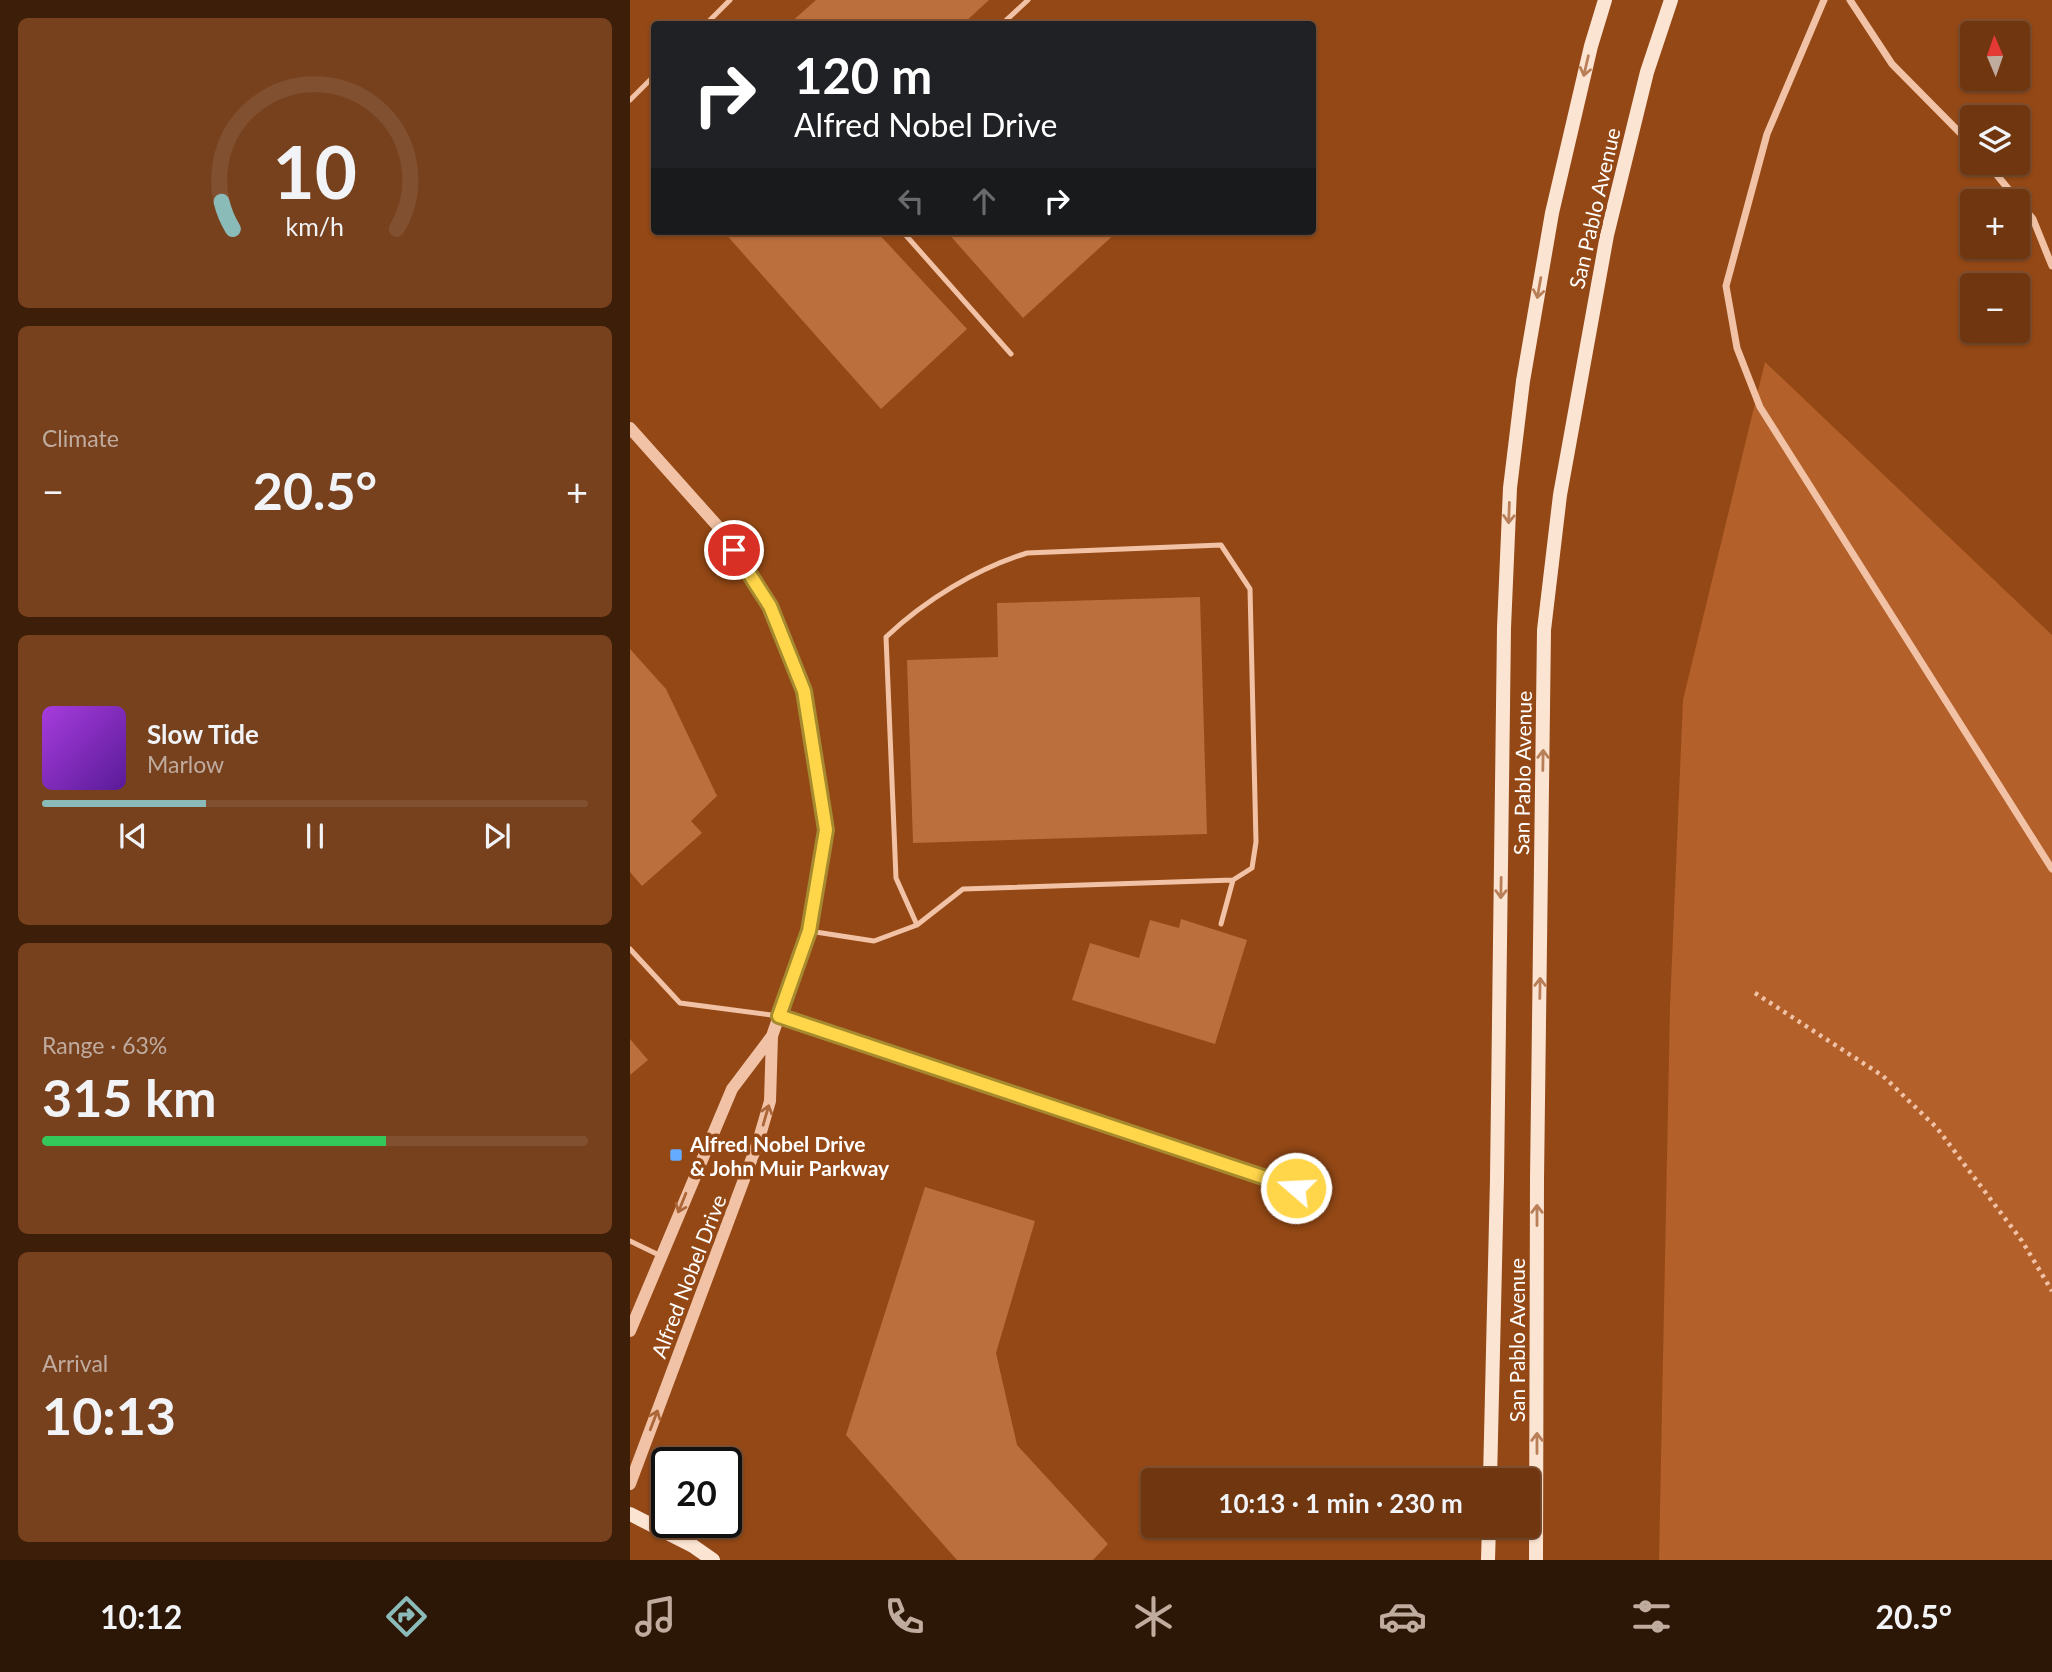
<!DOCTYPE html>
<html lang="en">
<head>
<meta charset="utf-8">
<style>
	body { margin:0; font-family:Lato,sans-serif; background:#77411e; color:#f1f3f6; height:100vh; display:flex; flex-direction:column; font-size:26px; white-space:nowrap }
	* { box-sizing:border-box; margin:0 }
	p { font-size:23px; color:#c0ab9f }
	.icon { flex:none; width:38px; height:38px; fill:none; stroke:currentColor; stroke-width:2; stroke-linecap:round; stroke-linejoin:round }
	.map { position:relative; flex:1; overflow:hidden }
	.panel { display:flex; flex-direction:column; gap:18px; padding:18px; background:#3d1e09; width:630px }
	.panel>* { flex:none }
	.banner { position:absolute; left:21px; top:21px; width:665px; height:214px; border-radius:7px; box-shadow:0 2px 5px #0004,0 0 0 2px #815030; background:#202124; color:#fff; overflow:hidden }
	.needle { width:46px; rotate:358deg }
	.controls { position:absolute; left:1330px; top:21px; display:grid; gap:14px }
	.controls a { display:grid; place-items:center; width:70px; height:70px; border-radius:7px; background:#6f3610; box-shadow:0 2px 5px #0004,0 0 0 2px #815030; font-size:35px }
	.speed { position:absolute; left:21px; top:1447px; display:flex; gap:14px; font-size:35px; font-weight:700; text-align:center }
	.speed>* { display:grid; place-content:center; width:91px; height:91px; border-radius:50%; background:#6f3610; box-shadow:0 2px 5px #0004,0 0 0 2px #815030; line-height:1 }
	.speed .limit { border:4px solid #111; border-radius:10px; background:#fff; color:#111 }
	.pin { position:absolute; display:grid; place-items:center; width:60px; height:60px; color:#fff; margin:-30px; border:4px solid #fff; border-radius:50%; box-shadow:0 2px 7px #0007 }
	.me { position:absolute; width:77px; margin:-38px; rotate:289deg; stroke-linejoin:round; filter:drop-shadow(0 0 5px #0008) }
	.turn { display:flex; align-items:center; gap:24px; height:147px; padding:0 28px; font-size:32px }
	.turn .icon { width:91px; height:91px; stroke-width:2.5 }
	.turn b { display:block; font-size:49px; line-height:60px }
	.lanes { display:flex; align-items:center; height:66px; padding:0 28px; background:#0003; justify-content:center; gap:35px; direction:ltr }
	.lanes .off { opacity:.35 }
	.big { font-size:52px; font-weight:700; line-height:1.1 }
	.panel .tile { flex:1; display:flex; flex-direction:column; justify-content:center; gap:10px; min-width:0; padding:0 24px; border-radius:10px; background:#77411e }
	.panel .dial { align-items:center; gap:0 }
	.dial svg { height:182px; overflow:visible; fill:none; stroke:#815030; stroke-width:7; stroke-linecap:round; text-anchor:middle }
	.dial text { fill:#f1f3f6; stroke:none }
	.song { display:flex; align-items:center; gap:21px }
	.cover { width:84px; height:84px; border-radius:10px; background:linear-gradient(135deg,hsl(280 70% 55%),hsl(270 70% 35%)) }
	.played { height:7px; border-radius:4px; background:linear-gradient(90deg,#8bbbb9 30%,#815030 30%) }
	.keys { display:flex; justify-content:space-around; direction:ltr }
	.heat { display:flex; justify-content:space-between; align-items:center; font-size:38px; direction:ltr }
	.charge { height:10px; border-radius:5px; background:linear-gradient(90deg,#34c759 63%,#815030 0) }
	.trip { position:absolute; left:511px; top:1468px; width:399px; height:70px; border-radius:7px; background:#6f3610; box-shadow:0 2px 5px #0004,0 0 0 2px #815030; font-weight:700; line-height:70px; text-align:center }
	.tabs { display:flex; height:112px; justify-content:space-around; align-items:center; background:#2c1606; color:#c0ab9f }
	.tabs .icon { width:49px; height:49px }
	.tabs .selected { color:#8bbbb9 }
	.tabs b { font-size:32px; color:#f1f3f6 }
	main { display:flex; flex:1; min-height:0 }
	.map>svg:first-child { display:block }
</style>
</head>
<body>
<main>
<section class="panel">
<div class="tile dial"><svg viewBox="0 0 100 80">
<path d="M14 69A42 42 0 1 1 86 69"/>
<path d="M14 69A42 42 0 0 1 9 57" stroke="#8bbbb9"/>
<text x="50" y="56" font-size="32" font-weight="700">10</text>
<text x="50" y="72" font-size="11">km/h</text>
</svg></div>
<div class="tile"><p>Climate</p>
<div class="heat"><a>−</a><b class="big">20.5°</b><a>+</a></div>
</div>
<div class="tile">
<div class="song"><i class="cover"></i><div><b>Slow Tide</b><p>Marlow</p></div></div>
<div class="played"></div>
<div class="keys"><svg class="icon" aria-label="previous" viewBox="0 0 24 24"><path d="M18 5L8 12l10 7zM5 5v14"/></svg><svg class="icon" aria-label="pause" viewBox="0 0 24 24"><path d="M8 5v14M16 5v14"/></svg><svg class="icon" aria-label="next" viewBox="0 0 24 24"><path d="M6 5l10 7-10 7zM19 5v14"/></svg></div>
</div>
<div class="tile"><p>Range · 63%</p><b class="big">315 km</b><div class="charge"></div></div>
<div class="tile"><p>Arrival</p><b class="big">10:13</b></div>
</section>
<div class="map">
<svg width="1422" height="1560" viewBox="0 0 1422 1560">
	<rect width="100%" height="100%" fill="#944815"/>
	<path fill="#b3602b" d="M1135,362l287,273v925h-393l11,-553 13,-307z"/>
	<path fill="#bb6f3d" d="M186,0h173l-26,24h-174z
		M93,231h153l91,98 -86,80z
		M319,231h169l-95,87 -76,-86z
		M570,597l7,237 -294,9 -6,-183 91,-3 -1,-54z
		M0,649l36,40 51,107 -26,25 11,12 -60,53 -12,-14z
		M551,919l66,21 -32,104 -143,-44 18,-57 49,15 11,-38 29,8z
		M0,1039l18,21 -18,15z
		M295,1187l110,34 -39,132 21,92 91,99 -15,16h-136l-111,-125z"/>
	<g fill="none" stroke-linecap="round" stroke-linejoin="round">
		<path stroke="#f1c2a5" stroke-width="4.5" stroke-dasharray="3.5 5" stroke-linecap="butt" d="M1125,993l128,83 54,52 85,113 30,50"/>
		<path stroke="#f1c2a5" stroke-width="5" d="M76,24l24,-24
			M372,24l26,-24
			M0,100l24,-24
			M272,231l109,123
			M591,545l29,44 6,253 -4,26 -19,12 -270,9 -46,36 -21,-47 -10,-241c39,-37 90,-68 141,-84z
			M591,924l12,-44
			M179,931l65,10 43,-16
			M0,949l50,54 99,13 517,172
			M0,1241l31,15"/>
		<path stroke="#f1c2a5" stroke-width="7" d="M1194,0l-57,134 -41,152 11,62 23,59 292,462
			M1220,0l42,64 80,81
			M1357,163l46,56 19,47"/>
		<path stroke="#f1c2a5" stroke-width="12" d="M0,428l92,103 48,75 34,85 22,139 -17,101 -37,105 -2,65 -12,41 -128,342
			M0,1331l102,-242 40,-53"/>
		<path stroke="#fce4d3" stroke-width="14" d="M860,1480l7,-301 7,-551 6,-140 13,-107 29,-168 39,-167 14,-46
			M0,1514l63,32 20,14
			M858,1560l1,-34
			M906,1560l1,-381 7,-549 16,-135 47,-260 40,-163 24,-72"/>
	</g>
	<defs><path id="oneway-shaft" d="M-6 0H5M1.5-3L5.5 0L1.5 3" fill="none" stroke-width="1.6" stroke-linecap="round" stroke-linejoin="round" transform="scale(1.75)"/></defs>
	<g stroke="#b87f58">
		<use href="#oneway-shaft" transform="translate(956 66) rotate(103)"/>
		<use href="#oneway-shaft" transform="translate(909 288) rotate(100)"/>
		<use href="#oneway-shaft" transform="translate(879 513) rotate(92)"/>
		<use href="#oneway-shaft" transform="translate(913 760) rotate(-89)"/>
		<use href="#oneway-shaft" transform="translate(871 888) rotate(91)"/>
		<use href="#oneway-shaft" transform="translate(910 988) rotate(-89)"/>
		<use href="#oneway-shaft" transform="translate(907 1215) rotate(-90)"/>
		<use href="#oneway-shaft" transform="translate(907 1443) rotate(-90)"/>
	</g>
	<g stroke="#ab6639">
		<use href="#oneway-shaft" transform="translate(136 1115) rotate(-74)"/>
		<use href="#oneway-shaft" transform="translate(52 1203) rotate(112)"/>
		<use href="#oneway-shaft" transform="translate(24 1420) rotate(-69)"/>
	</g>
	<g fill="none" stroke-linecap="round" stroke-linejoin="round">
		<defs>
			<path id="route" d="M104,550l36,56 34,85 22,139 -17,101 -30,85 517,172"/>
		</defs>
		<use href="#route" stroke="#a68a30" stroke-width="18"/>
		<use href="#route" stroke="#ffd54a" stroke-width="12"/>
	</g>
	<rect fill="#65abff" stroke="#944815" stroke-width="2.5" x="39" y="1148" width="14" height="14" rx="3.5"/>
	<g text-anchor="middle" dominant-baseline="central" stroke-width="7" stroke-linejoin="round" paint-order="stroke">
		<g font-size="21" fill="#fff" stroke="#944815">
			<text transform="translate(964 208) rotate(-77)">San Pablo Avenue</text>
			<text transform="translate(892 773) rotate(-89)">San Pablo Avenue</text>
			<text transform="translate(58 1276) rotate(-69)">Alfred Nobel Drive</text>
			<text transform="translate(886 1340) rotate(-90)">San Pablo Avenue</text>
		</g>
		<g font-size="21" font-weight="bold" fill="#fff" stroke="#944815" text-anchor="start">
			<text x="60" y="1143">Alfred Nobel Drive<tspan x="60" dy="24">&amp; John Muir Parkway</tspan></text>
		</g>
	</g>
</svg>
<div class="controls">
<a><svg class="needle" viewBox="-14 -14 28 28"><path d="M0-13l5 13h-10z" fill="#e53935"/><path d="M0 13l5-13h-10z" fill="#c0ab9f"/></svg></a>
<a><svg class="icon" aria-label="layers" viewBox="0 0 24 24"><path d="M12 4l9 5-9 5-9-5zM3 14l9 5 9-5"/></svg></a>
<a>+</a>
<a>−</a>
</div>
<div class="speed"><div class="limit">20</div></div>
<div class="pin" style="left:104px;top:550px;background:#d93025"><svg class="icon" aria-label="arrive" viewBox="0 0 24 24"><path d="M6 21V4h12l-3 4 3 4H6"/></svg></div>
<svg class="me" style="left:666px;top:1188px" viewBox="-20 -20 40 40"><circle r="17" fill="#ffd54a" stroke="#fff" stroke-width="3"/><path d="M0-11L8 9 0 5-8 9z" fill="#fff"/></svg>
<div class="trip">10:13 · 1 min · 230 m</div>
<div class="banner">
<div class="turn"><svg class="icon" aria-label="right" viewBox="0 0 24 24"><path d="M7 20v-9h11M14 6l5 5-5 5"/></svg><div><b>120 m</b>Alfred Nobel Drive</div></div>
<div class="lanes"><svg class="icon off" aria-label="left" viewBox="0 0 24 24"><path d="M17 20v-9H6M10 6l-5 5 5 5"/></svg><svg class="icon off" aria-label="ahead" viewBox="0 0 24 24"><path d="M12 20V5M6 11l6-6 6 6"/></svg><svg class="icon" aria-label="right" viewBox="0 0 24 24"><path d="M7 20v-9h11M14 6l5 5-5 5"/></svg></div>
</div>
</div>
</main>
<nav class="tabs">
<b>10:12</b>
<svg class="icon selected" aria-label="directions" viewBox="0 0 24 24"><path d="M12 3l9 9-9 9-9-9zM9 14v-3h6M13 9l2 2-2 2"/></svg>
<svg class="icon" aria-label="music" viewBox="0 0 24 24"><path d="M9 18V5l10-2v13"/><circle cx="6" cy="18" r="3"/><circle cx="16" cy="16" r="3"/></svg>
<svg class="icon" aria-label="phone" viewBox="0 0 24 24"><path d="M5 4h4l2 5-3 2q2 4 5 5l2-3 5 2v4C11 20 4 13 5 4z"/></svg>
<svg class="icon" aria-label="climate" viewBox="0 0 24 24"><path d="M12 3v18M4 7l16 10M4 17L20 7"/></svg>
<svg class="icon" aria-label="car" viewBox="0 0 24 24"><path d="M5 17H2v-5l4-1 3-4h7l3 4 3 1v5h-3M9 17h6M6 11h13"/><circle cx="7" cy="17" r="2"/><circle cx="17" cy="17" r="2"/></svg>
<svg class="icon" aria-label="filters" viewBox="0 0 24 24"><path d="M4 7h16M4 17h16"/><circle cx="9" cy="7" r="2"/><circle cx="15" cy="17" r="2"/></svg>
<b>20.5°</b>
</nav>
</body>
</html>
